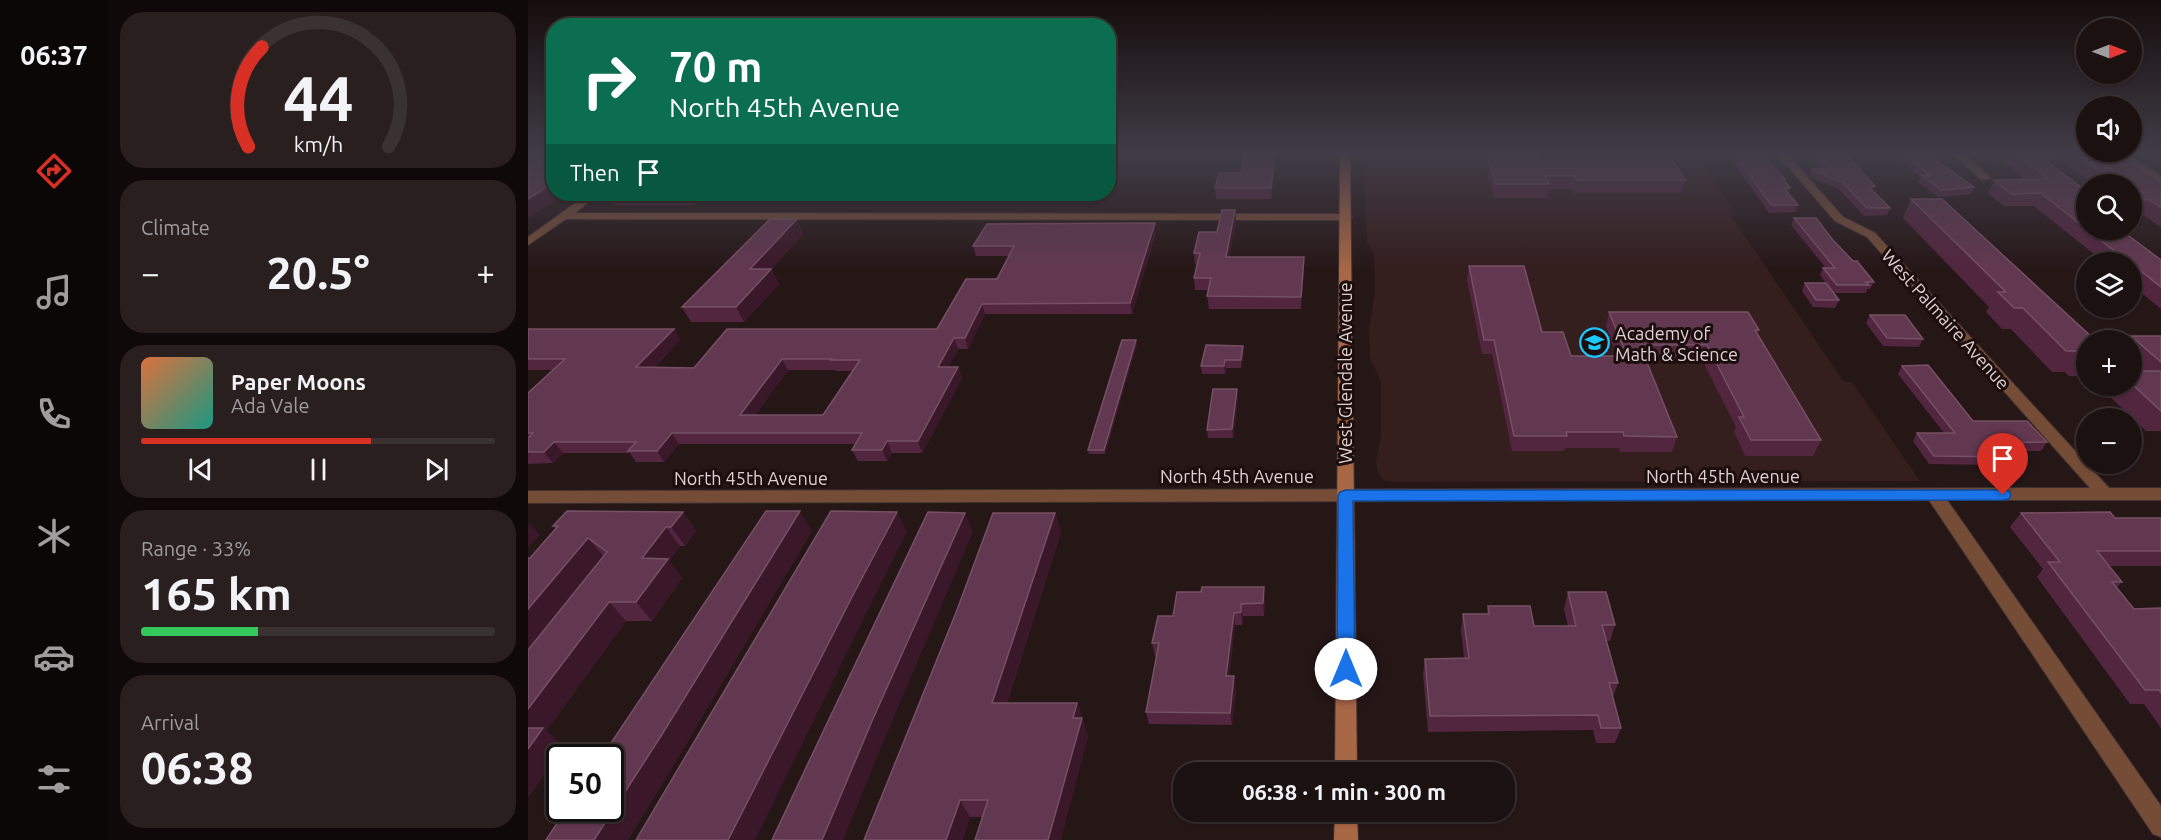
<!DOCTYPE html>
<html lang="en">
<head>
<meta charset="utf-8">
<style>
	body { margin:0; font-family:Ubuntu,sans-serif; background:#291f1f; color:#f1f3f6; height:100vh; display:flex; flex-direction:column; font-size:22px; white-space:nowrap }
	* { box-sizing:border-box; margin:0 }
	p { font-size:20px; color:#a09d9f }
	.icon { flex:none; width:33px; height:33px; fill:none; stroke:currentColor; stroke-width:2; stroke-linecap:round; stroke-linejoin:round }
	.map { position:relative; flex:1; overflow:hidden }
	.sheet { display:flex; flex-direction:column; gap:12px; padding:12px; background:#0f0909; width:420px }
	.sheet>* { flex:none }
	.banner { position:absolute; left:18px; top:18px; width:570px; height:183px; border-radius:24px; box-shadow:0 2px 4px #0004,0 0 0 2px #3a3131; background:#0b6e4f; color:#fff; overflow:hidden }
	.needle { width:39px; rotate:90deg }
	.tools { position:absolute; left:1548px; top:18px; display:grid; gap:12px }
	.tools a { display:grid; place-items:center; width:66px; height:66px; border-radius:50%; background:#1c1111; box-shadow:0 2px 4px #0004,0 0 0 2px #3a3131; font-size:30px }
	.speed { position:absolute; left:18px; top:744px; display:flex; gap:12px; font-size:30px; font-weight:700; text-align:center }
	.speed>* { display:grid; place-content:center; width:78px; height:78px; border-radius:50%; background:#1c1111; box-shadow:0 2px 4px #0004,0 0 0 2px #3a3131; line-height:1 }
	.speed .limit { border:3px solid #111; border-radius:9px; background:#fff; color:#111 }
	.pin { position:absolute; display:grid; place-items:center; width:51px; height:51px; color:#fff; margin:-62px -26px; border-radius:50% 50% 50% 0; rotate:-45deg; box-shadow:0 0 6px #0007 }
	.pin .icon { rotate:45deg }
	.me { position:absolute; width:66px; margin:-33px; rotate:0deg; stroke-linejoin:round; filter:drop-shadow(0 0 4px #0008) }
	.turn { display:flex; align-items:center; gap:21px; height:126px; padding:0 24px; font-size:27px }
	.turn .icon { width:78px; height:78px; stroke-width:2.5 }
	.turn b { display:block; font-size:42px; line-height:51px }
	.then { display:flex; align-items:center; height:57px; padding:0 24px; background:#0003; gap:12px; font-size:22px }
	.big { font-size:45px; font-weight:600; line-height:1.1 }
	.sheet .tile { flex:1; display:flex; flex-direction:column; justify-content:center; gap:9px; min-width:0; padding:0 21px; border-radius:24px; background:#291f1f }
	.sheet .dial { align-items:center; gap:0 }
	.dial svg { height:156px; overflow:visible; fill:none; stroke:#3a3131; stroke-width:7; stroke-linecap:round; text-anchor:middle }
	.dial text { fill:#f1f3f6; stroke:none }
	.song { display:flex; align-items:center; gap:18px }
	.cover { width:72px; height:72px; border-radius:9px; background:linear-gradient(135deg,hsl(20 70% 55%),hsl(170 70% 35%)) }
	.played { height:6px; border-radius:3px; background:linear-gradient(90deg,#d93025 65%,#3a3131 65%) }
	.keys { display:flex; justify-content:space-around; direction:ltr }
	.heat { display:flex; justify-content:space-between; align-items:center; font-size:33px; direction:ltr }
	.charge { height:9px; border-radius:4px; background:linear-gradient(90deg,#34c759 33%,#3a3131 0) }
	.trip { position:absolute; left:645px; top:762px; width:342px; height:60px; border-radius:24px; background:#1c1111; box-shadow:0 2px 4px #0004,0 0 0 2px #3a3131; font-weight:600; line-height:60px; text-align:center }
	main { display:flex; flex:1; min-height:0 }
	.tabs { display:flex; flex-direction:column; width:108px; justify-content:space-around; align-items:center; background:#0b0707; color:#a09d9f }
	.tabs .icon { width:42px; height:42px }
	.tabs .current { color:#d93025 }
	.tabs b { font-size:27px; color:#f1f3f6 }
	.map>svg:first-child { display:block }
</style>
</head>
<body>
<main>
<nav class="tabs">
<b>06:37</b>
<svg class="icon current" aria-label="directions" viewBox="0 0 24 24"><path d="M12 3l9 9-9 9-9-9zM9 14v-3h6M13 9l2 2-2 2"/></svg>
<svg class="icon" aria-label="music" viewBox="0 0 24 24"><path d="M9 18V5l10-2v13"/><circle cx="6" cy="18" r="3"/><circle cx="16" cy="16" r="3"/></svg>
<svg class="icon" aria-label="phone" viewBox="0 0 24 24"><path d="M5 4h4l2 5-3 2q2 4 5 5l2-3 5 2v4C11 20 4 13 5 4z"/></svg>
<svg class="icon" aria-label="climate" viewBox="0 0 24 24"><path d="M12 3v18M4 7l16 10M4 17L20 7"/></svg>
<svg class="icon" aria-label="car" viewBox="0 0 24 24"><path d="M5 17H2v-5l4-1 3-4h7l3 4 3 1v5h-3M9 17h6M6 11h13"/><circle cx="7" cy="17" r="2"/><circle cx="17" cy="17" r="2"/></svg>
<svg class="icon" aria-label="filters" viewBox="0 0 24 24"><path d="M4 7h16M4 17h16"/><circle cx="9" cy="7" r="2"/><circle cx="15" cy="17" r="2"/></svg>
</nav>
<section class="sheet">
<div class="tile dial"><svg viewBox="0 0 100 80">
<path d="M14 69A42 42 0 1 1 86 69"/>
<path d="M14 69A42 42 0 0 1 21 18" stroke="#d93025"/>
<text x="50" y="56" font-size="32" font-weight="700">44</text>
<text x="50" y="72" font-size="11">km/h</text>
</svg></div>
<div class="tile"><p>Climate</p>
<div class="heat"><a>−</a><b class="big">20.5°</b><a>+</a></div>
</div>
<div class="tile">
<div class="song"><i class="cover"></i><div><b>Paper Moons</b><p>Ada Vale</p></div></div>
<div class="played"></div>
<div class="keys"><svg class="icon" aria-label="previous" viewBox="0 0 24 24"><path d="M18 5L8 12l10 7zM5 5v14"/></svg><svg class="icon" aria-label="pause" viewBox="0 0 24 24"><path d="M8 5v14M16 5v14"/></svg><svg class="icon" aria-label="next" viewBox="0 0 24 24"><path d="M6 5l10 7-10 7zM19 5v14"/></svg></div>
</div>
<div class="tile"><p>Range · 33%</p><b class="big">165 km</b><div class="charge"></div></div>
<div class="tile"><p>Arrival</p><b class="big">06:38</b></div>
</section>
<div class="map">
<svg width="1633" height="840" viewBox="0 0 1633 840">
	<rect width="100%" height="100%" fill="#261717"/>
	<path fill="#341e1e" d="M835,153h331l43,62 -6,1 113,166h8l68,99 -527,1 -10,-2 -6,-11 -1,-7 5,-26v-54l-11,-24 -1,-28 6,-38 -1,-38 -7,-12z"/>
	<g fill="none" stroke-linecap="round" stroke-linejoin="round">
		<defs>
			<path id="street" d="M1248,153h10l57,64 32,16 234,255h52v12h-214l214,306v31l-8,-3 -224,-334 -1401,3v-12l1562,-3 -223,-251 -32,-16z
				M1424,153h11l28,25 -9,2z
				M1586,153h11l36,23v8z
				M60,194h11l-24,19 771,1 6,3 -6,3 -780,-1 -38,26v-8z"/>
			<path id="secondary" d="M812,153h10l7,619h-22z
				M807,812h22l1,28h-24z"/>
		</defs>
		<use href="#street" stroke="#403131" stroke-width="2"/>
		<use href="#secondary" stroke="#403131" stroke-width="2"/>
		<use href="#street" fill="#754d37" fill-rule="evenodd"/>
		<use href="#secondary" fill="#a86745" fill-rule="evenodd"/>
	</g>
	<path fill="#532640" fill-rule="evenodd" d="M1199,153h34l24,26 -1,2 6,7 -2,5 10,12 -3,7 -26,1z
		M1279,153h38l28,38 17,17 -3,7 -23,1 -25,-27 -27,-11 -3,-2 3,-7h9z
		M1366,153h47l2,1 -3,7h-3l37,26 -3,7 -33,3 -20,-15 2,-5z
		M1456,153h133l44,29v45l-21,-14h-6l-2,-2v-27h-38l-39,-27 -5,7 36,27v39h35l40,30v49l-29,-24v-23h-28l-70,-56h-30l-16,-13 6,-13h32l-23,-19 -10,-1z
		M1616,153h17v11z
		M960,157l53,4 144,19 -4,13h-107l-2,-4h-23l-2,9h-53l-7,-28z
		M747,165l-4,34h-55l-1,-11 26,-15z
		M78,194h175l-4,4h-73l-9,7h-81z
		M1383,199l175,141v36h-17l-4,-4h-13l-41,-43h-9l-16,-17 3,-5 -86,-89z
		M707,210l1,12 -7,35h75v12l-3,40h-92l-2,-13 1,-6h-13l-1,-12 3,-13h-2l-1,-12 23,-21z
		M1266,218l38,21 42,43 -4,7h-3l-1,4h-32l5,7 -4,8 -22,-1 -11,-16 3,-8h21l-6,-8 3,-7h3l-35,-43z
		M269,219l6,15 -32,35 8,15 -35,38h-53l-9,-15z
		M628,233l-24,81h-147l-17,35h-10l-10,18h10l4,11 -40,75h-30l-5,8h-29l-6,-11 4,-6h-177l-15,18h-28l-6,-9h-67l-10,10 -25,1v-71l25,-23h-25v-41h146l6,11 -26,28h40l243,-39 60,-50 12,-23h-33l-3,-10zM260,370h47l1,1h16l-29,44h-68z
		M941,266l73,66 29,24h46l-11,-30 3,-14 150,18 -2,4 64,106 -8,16h-68l-11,-24 2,-5 -34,-67h-56l31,77 -5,15h-52l-1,-4h-54l-1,3h-52l-20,-97h-10l-15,-74z
		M1342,315l53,24 -4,8 -36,-1 -17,-23z
		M1603,336h30v95h-15l-42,-40 4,-5h24v-15h3l-3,-3v-28h-4z
		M608,340l1,4 -32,110h-16l-1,-4z
		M716,353l-3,15h-15l-1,6h-23l-1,-8z
		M1374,366l71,55 74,21 -6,9h-44l5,6 -6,8 -67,-1 -16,-23 4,-8h27l-46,-59z
		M710,397l-5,41h-25l-1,-8z
		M155,512l13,19 -11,15h-5l-11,15 13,17 -30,43h-26l-80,110 18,16 -36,50 2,-239 26,-29 -3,-3z
		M527,513l6,19 -54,171h70l11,34 -106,80h-12l-106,23z
		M1493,513l94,5h46v48h-52l13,16 -5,5 17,22 27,-1v120l-17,-24h-14l-93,-127 6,-8 -33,-42z
		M1040,592l47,33 -5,16h-4l12,42 -5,14 8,31 -6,15h-19l-3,-13 -165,2 -5,-58 2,-15 39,-1 -3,-28 2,-16h24l1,-8 46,20h34l-4,-17z
		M737,599l-1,17h-21l-1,9h-7l-6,51 7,13 -4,36 -83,-1 -3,-12 11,-56h-2l-3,-13 21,-27z"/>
	<path fill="#3b1829" d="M1528,153h2l-3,4 -13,18 7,-12z
		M747,155v10l-4,34v-11z
		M26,182v12h10l-36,25v-20z
		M167,194h7l2,4 -9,7 -4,-8z
		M247,194h6l-4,4z
		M707,210l1,12 -9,47 -1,-12z
		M269,219l6,15 -46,50 -7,-15z
		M627,223l1,10 -24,81 -2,-11z
		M776,257v12l-3,40v-12z
		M243,269l8,15 -35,38 -8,-15z
		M454,304l3,10 -17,35 -3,-11z
		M146,329l6,11 -37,39 -7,-12z
		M426,338l4,11 -16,29 -4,-11z
		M608,340l1,4 -32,110 -1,-4z
		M715,346l1,7 -3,15v-8z
		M254,359l6,11 -41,56 -7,-11z
		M697,360l1,8 -1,6 -1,-8z
		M430,367l4,11 -40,75 -4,-12z
		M709,389l1,8 -5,41 -1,-9z
		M144,433l7,11 -15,18 -7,-11z
		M359,441l5,12 -5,8 -5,-11z
		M26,442l9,11 -10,10 -9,-11z
		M272,511l12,20 -132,224 -52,85h-34z
		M155,512l13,19 -11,15 -14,-19z
		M369,512l10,20 -42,84 -110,224h-27l125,-245z
		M437,513l8,19 -89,208 -41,100h-21l50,-119z
		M527,513l6,19 -60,189 -9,-18z
		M0,522l12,13 -12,13z
		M138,527l14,19 -11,15 13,17 -30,43 -16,-19 6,-44z
		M60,538l16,19 -76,93v-41z
		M736,587l1,12 -1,17 -1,-13z
		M81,602l17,19 -80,110 18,16 -36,50v-88z
		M713,604l2,12 -1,9 -1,-13z
		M706,613l1,12 -7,64 -2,-13z
		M706,676l2,13 -4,36 -2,-12z
		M549,703l11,34 -27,103h-13z
		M432,800l10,17 -7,23h-17z"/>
	<path fill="#623850" stroke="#765064" stroke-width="1.5" fill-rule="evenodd" d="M0,153h26v29l-26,17z
		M1206,153h27l24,26h-2l7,9h-6l14,17h-27z
		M1288,153h29l30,33 -5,2 20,20h-23l-25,-26 -28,-11 -2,-2h18z
		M1376,153h37l2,1h-16l47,33 -33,3 -20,-15h8z
		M1487,153h41l-7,10 37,28v38l-45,-36 -30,1 -17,-14 54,-1z
		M1545,153h44l44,29v26l-12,-8h-7l-10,-7v-9h-12z
		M716,155h31l-4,33h-56l4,-15h22z
		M960,157h51l2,4 132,-1 12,20h-108l-2,-4h-29l3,8h-53z
		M85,194h82l-4,3h-82z
		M1383,199h31l153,141h-9v15h-2l-5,-4h-13l-43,-43h-9l-16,-16h8z
		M694,210h13l-9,47h78l-3,40 -94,-1 4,-18h-17l6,-25h-6l5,-21h18z
		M1266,218h22l16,21 21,22h4l17,21h-8l3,3h-32l-14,-17h12z
		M242,219h27l-47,50h21l-35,38h-54z
		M627,223l-25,80 -148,1 -17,34h-11l-16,29h20l-40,74h-31l-5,9h-30l10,-17h-190l-15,18h-29l8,-9h-82l-10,10h-16v-14l5,-5h-5v-40l37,-34h-37v-30h146l-38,38 58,1 33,-39h210l29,-50h31l17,-33h-41l14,-22zM254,359h50l-1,1h29l-37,55h-83z
		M1559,230h34l40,30v27l-29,-23v-2h-3z
		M941,266h55l18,66h21l8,24h56l-18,-44h139l11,18h-4l66,110h-70l-12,-23h5l-37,-72h-67l37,92 -53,-1 -1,-4h-57l1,4h-53l-20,-96h-10z
		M1277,283h21l13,17h-23z
		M1342,315h35l18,24 -36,-1z
		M1603,336h30v26z
		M594,340h14l-32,110h-16z
		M678,345l37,1 -2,14h-16l-1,6h-23z
		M1400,365l45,56h54l20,21 -56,1 11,14 -68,-1 -17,-23h38l-53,-67z
		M1604,371h29v40l-29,-27z
		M685,389h24l-5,40 -25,1z
		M39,511l116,1 -12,15h-5l-24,31 26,1 -32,43h-27l-81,107v-59l79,-98 -19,-14 -60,71v-51h2l28,-32h-5z
		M238,511h34l-139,225 -67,104h-48l21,-32h43v-50h-9z
		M303,511l66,1 -44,83 -125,245h-92z
		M400,512l37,1 -93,208 -50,119h-50l48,-102z
		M1582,512l5,6h46v33h-64l25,31h-10l22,27 27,-1v85l-2,-3h-14l-97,-128h12l-39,-49z
		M465,513h62l-63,190h85l-4,15h9l-34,122h-73l13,-40h-28l-14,40h-82l93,-230z
		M674,587h62l-1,16 -22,1v8l-7,1 -8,63h8l-4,37 -84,-1 13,-69h-7l6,-27h15l4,-24h24z
		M1040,592h38l9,33h-13l16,58h-9l12,45h-20l-3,-13 -168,1 -5,-57 44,-1 -6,-44h26l-1,-8h42l4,20h42z
		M0,728h15l-15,21z"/>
	<linearGradient id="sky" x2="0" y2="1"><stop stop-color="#150d0d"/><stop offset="0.57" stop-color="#413c47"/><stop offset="1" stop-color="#413c47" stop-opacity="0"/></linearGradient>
	<rect width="1633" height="270" fill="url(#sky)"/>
	<path fill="#1a73e8" stroke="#114b97" stroke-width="1.5" d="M818,490h657l6,1 2,4 -2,4 -6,1 -650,1 2,168 -3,5 -6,2 -7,-2 -2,-5 1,-173 2,-4z"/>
	<defs>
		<symbol id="school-ring" viewBox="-11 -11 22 22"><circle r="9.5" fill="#1d0e0e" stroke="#1cc9fc" stroke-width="1.5"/><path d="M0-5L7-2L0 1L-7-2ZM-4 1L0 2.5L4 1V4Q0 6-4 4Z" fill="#1cc9fc"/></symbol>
	</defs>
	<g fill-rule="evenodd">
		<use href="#school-ring" x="1050" y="326" width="33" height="33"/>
	</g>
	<g text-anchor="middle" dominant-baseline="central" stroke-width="6" stroke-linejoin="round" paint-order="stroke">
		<g font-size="18" fill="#ded2d2" stroke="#1d0e0e">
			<text transform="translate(1418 319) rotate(48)">West Palmaire Avenue</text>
			<text transform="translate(817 373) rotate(-90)">West Glendale Avenue</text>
			<text x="709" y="476">North 45th Avenue</text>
			<text x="1195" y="476">North 45th Avenue</text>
			<text x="223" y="478">North 45th Avenue</text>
		</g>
		<g font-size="18" fill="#ded2d2" stroke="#1d0e0e" text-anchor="start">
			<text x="1087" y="333">Academy of<tspan x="1087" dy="21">Math &amp; Science</tspan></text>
		</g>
	</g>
</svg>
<div class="tools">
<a><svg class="needle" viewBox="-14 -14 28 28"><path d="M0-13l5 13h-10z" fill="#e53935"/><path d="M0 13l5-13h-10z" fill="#a09d9f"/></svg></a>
<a><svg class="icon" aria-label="sound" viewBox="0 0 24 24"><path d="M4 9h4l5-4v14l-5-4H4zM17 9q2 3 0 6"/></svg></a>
<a><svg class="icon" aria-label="search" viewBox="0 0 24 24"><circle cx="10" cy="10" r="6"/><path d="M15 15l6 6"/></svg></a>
<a><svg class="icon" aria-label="layers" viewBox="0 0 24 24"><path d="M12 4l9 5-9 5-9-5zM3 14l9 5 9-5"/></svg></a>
<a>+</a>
<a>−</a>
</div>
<div class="speed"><div class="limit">50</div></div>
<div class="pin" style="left:1475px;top:495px;background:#d93025"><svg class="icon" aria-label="arrive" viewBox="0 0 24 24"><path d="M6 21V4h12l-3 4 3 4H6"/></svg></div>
<svg class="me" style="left:818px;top:669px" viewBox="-20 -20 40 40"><circle r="19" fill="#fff"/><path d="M0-13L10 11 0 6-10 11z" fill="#1a73e8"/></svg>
<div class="trip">06:38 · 1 min · 300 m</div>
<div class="banner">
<div class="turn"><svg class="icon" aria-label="right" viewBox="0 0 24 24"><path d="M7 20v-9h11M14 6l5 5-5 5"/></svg><div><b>70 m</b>North 45th Avenue</div></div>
<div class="then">Then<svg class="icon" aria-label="arrive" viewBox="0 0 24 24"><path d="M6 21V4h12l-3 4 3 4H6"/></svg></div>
</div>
</div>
</main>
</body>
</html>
